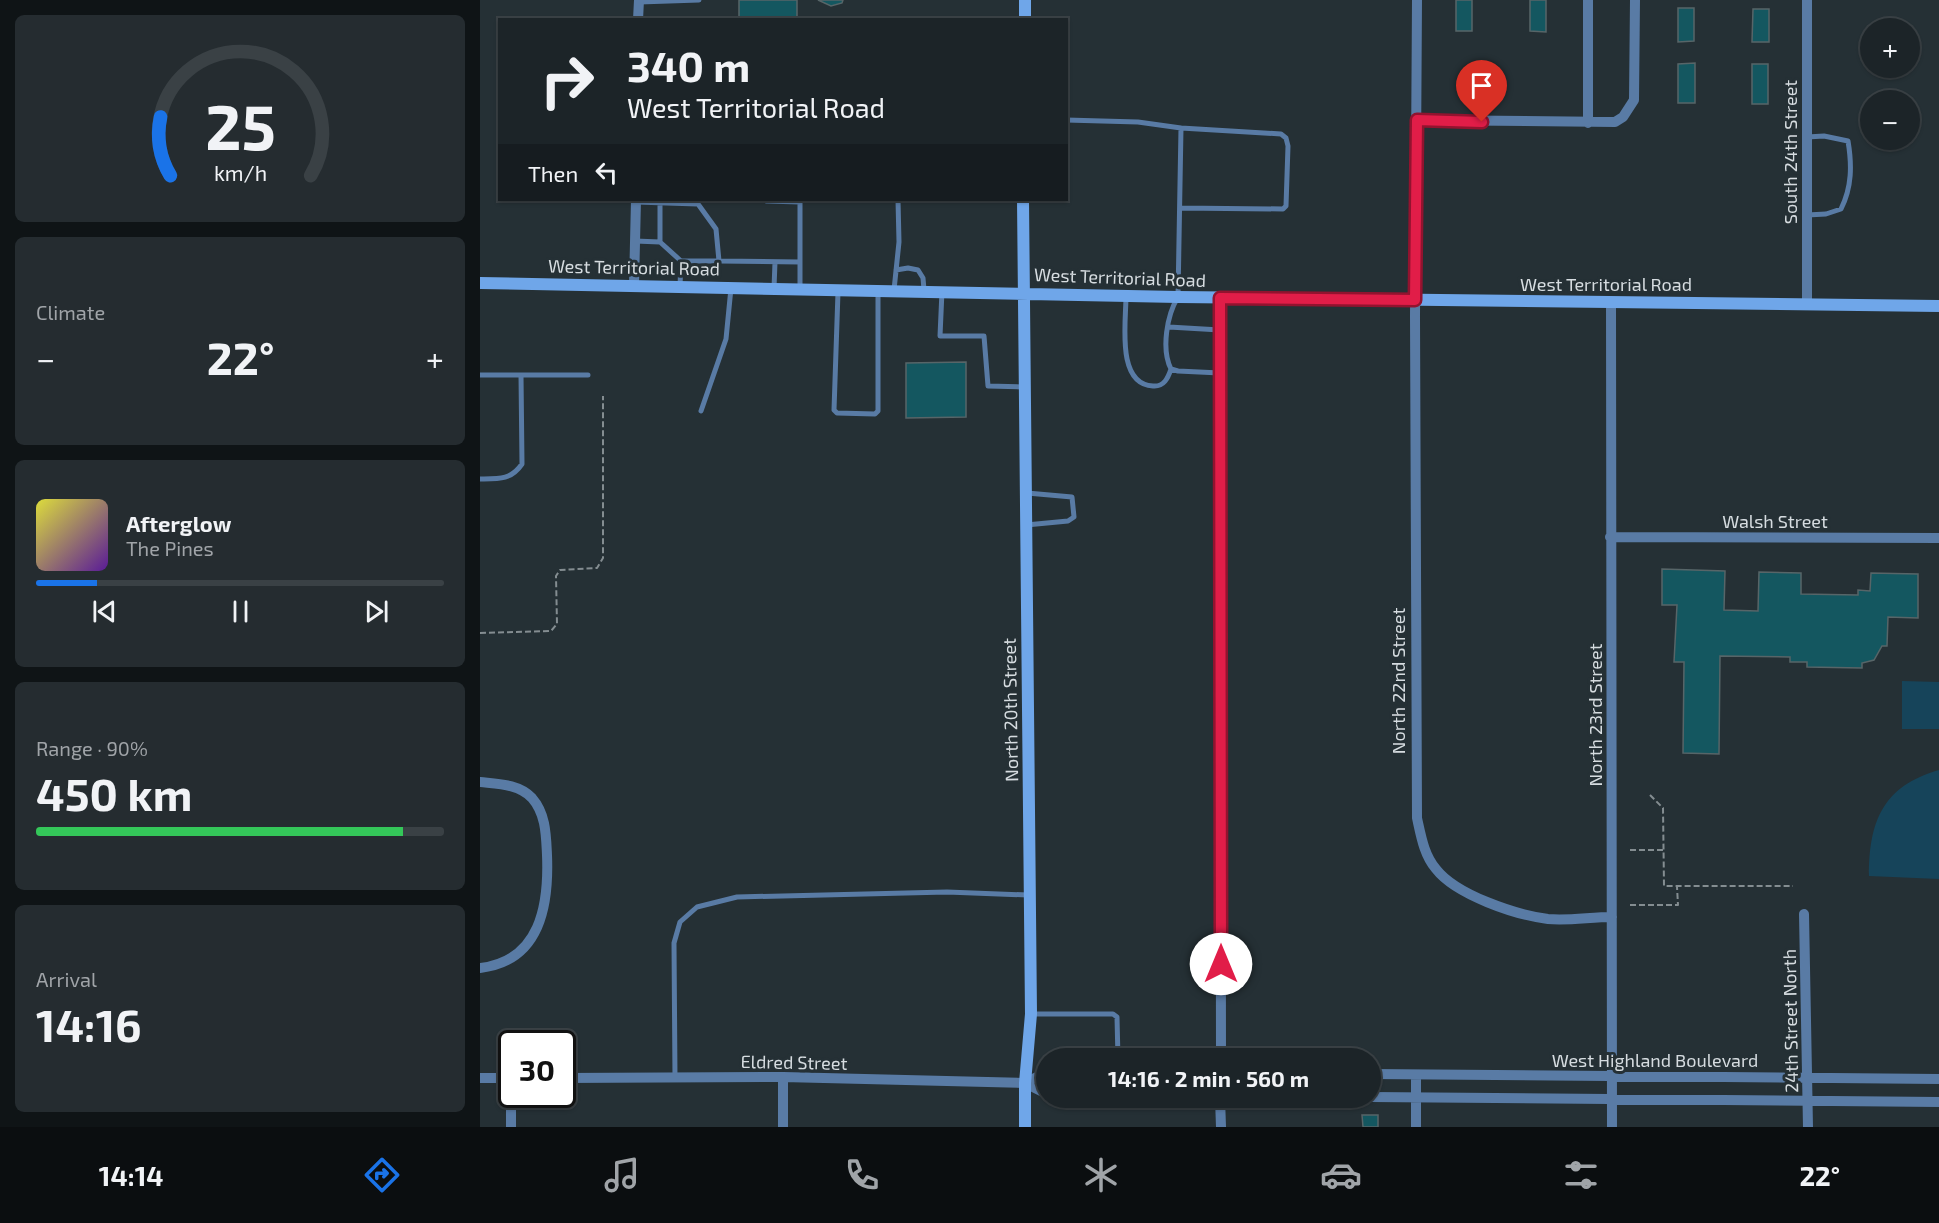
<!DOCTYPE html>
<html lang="en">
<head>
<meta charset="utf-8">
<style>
	body { margin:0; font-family:"Exo 2",sans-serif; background:#252c30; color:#f1f3f6; height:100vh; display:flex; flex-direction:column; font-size:22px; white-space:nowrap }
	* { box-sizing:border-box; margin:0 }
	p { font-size:20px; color:#a0a4a8 }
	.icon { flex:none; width:33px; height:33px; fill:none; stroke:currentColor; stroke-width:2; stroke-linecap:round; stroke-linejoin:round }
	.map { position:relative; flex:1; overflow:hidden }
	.panel { display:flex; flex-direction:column; gap:15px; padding:15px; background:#0f1416; width:480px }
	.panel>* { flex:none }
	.guide { position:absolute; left:18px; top:18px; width:570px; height:183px; border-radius:0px; box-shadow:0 2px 4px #0004,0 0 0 2px #3a4145; background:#1c2428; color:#f1f3f6; overflow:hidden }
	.buttons { position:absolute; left:1380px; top:18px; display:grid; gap:12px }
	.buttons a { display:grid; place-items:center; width:60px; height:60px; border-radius:50%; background:#1c2428; box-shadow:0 2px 4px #0004,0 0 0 2px #3a4145; font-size:30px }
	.speed { position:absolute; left:18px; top:1030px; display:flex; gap:12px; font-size:30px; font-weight:700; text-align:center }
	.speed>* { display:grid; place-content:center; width:78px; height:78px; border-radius:50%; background:#1c2428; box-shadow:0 2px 4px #0004,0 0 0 2px #3a4145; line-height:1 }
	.speed .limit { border:3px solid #111; border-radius:9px; background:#fff; color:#111 }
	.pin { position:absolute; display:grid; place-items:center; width:51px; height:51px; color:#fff; margin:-62px -26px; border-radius:50% 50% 50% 0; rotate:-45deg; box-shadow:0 0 6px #0007 }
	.pin .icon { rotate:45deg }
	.me { position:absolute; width:66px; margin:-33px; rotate:0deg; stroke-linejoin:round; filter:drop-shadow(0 0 4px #0008) }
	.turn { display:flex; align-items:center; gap:21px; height:126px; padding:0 30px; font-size:27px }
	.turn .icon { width:78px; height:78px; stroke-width:2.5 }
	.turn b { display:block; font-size:42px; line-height:51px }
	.then { display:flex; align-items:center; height:57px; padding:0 30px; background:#0003; gap:12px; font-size:22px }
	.big { font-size:45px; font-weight:700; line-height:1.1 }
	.panel .widget { flex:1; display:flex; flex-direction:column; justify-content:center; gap:9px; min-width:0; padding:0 21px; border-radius:9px; background:#252c30 }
	.panel .dial { align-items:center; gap:0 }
	.dial svg { height:156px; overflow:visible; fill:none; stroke:#3a4145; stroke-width:7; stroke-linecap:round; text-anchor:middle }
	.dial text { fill:#f1f3f6; stroke:none }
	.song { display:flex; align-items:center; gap:18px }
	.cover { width:72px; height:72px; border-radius:9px; background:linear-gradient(135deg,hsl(60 70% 55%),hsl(270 70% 35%)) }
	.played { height:6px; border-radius:3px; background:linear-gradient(90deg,#1a73e8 15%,#3a4145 15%) }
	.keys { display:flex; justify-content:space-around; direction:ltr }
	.heat { display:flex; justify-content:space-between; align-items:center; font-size:33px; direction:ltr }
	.charge { height:9px; border-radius:4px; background:linear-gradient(90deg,#34c759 90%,#3a4145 0) }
	.trip { position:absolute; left:556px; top:1048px; width:345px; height:60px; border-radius:30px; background:#1c2428; box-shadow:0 2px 4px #0004,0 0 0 2px #3a4145; font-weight:700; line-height:60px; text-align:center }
	.tab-bar { display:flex; height:96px; justify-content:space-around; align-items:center; background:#0b0e10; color:#a0a4a8 }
	.tab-bar .icon { width:42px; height:42px }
	.tab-bar .current { color:#1a73e8 }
	.tab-bar b { font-size:27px; color:#f1f3f6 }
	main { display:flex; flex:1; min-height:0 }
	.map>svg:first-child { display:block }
</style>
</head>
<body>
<main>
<section class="panel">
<div class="widget dial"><svg viewBox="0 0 100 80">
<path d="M14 69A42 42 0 1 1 86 69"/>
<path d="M14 69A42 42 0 0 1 9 39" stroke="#1a73e8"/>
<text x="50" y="56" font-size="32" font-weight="700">25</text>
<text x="50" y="72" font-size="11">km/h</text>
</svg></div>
<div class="widget"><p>Climate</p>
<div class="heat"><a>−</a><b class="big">22°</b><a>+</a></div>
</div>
<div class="widget">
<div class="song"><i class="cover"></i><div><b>Afterglow</b><p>The Pines</p></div></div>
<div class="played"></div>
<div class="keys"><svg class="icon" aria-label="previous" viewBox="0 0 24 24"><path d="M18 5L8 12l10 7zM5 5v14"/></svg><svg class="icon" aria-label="pause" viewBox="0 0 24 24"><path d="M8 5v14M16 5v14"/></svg><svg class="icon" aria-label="next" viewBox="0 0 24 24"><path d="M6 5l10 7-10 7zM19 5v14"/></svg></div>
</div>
<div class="widget"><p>Range · 90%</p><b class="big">450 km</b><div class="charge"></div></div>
<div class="widget"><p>Arrival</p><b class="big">14:16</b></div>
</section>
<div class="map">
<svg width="1459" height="1127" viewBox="0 0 1459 1127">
	<rect width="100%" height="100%" fill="#253035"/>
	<path fill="#16445a" d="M1422,681l37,1v47h-37z
		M1459,770v109l-70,-3c0,-55 14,-90 70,-106z"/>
	<path fill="#145760" stroke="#576568" stroke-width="1.5" d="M259,0h58v20h-58z
		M338,0h25l-1,3 -11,3z
		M976,0h16v31h-16z
		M1050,0h16v32l-16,-1z
		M1198,8h16v33l-16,1z
		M1273,9h16v33h-17z
		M1215,63v40h-17v-39z
		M1272,64h16v40h-16z
		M486,362v55l-60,1v-55z
		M1182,569l63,2 -1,39 34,1 1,-39 42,1v21l57,1v-5l12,1 1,-18 47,1v44l-30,-1 -1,29h-5l-8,14 -12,3v5l-55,-1v-5h-17v-5l-70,-1 -1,98 -36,-1 1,-91h-10l3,-57h-15z
		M882,1115h16v12h-15z"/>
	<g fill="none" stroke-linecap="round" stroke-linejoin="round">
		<path stroke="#848d91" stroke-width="2" stroke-dasharray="6 3" stroke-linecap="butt" d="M0,633l71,-2 6,-7 -1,-48 4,-6 37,-2 6,-10v-162
			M1170,795l13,13 1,78h129
			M1150,850h33
			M1150,905h48l-1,-18"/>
		<path stroke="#597ba5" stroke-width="5" d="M159,2l60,-2
			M547,19l26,1
			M586,120l72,2 43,6 -3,169c-11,18 -17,52 -7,72l7,2 42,2
			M156,202l62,2 18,25 3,32h-38l-21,-19v-39
			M700,208l103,1 3,-3 2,-60 -2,-8 -5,-4 -100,-6
			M1327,215l19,-1 15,-5c11,-22 11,-44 7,-68l-24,-5 -17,1
			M155,241l25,1
			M239,261l81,1v-60l-34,-1
			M416,270l12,-2 10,2 5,8 1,12
			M200,286l1,-25
			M294,288l1,-26
			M320,288v-26
			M414,290l5,-48 -1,-42
			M462,291l-2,45h44l4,50 36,1
			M358,292l-4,118 3,3 38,1 3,-3v-120
			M646,296c0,26 -10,88 27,90 11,1 15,-8 18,-17
			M689,327l51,3
			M0,375h108
			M221,411l25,-72 5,-51
			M0,479c19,0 31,1 42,-15l-1,-89
			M546,525l42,-4 6,-4 -2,-20 -45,-4
			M551,1014h82l4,3 1,42
			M195,1078l-1,-135 6,-21 17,-15 40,-10 210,-5 81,3"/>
		<path stroke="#597ba5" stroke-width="10" d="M937,0l-2,317 2,501c4,18 7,37 19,51 20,26 80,46 112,50 20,2 43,-2 64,-2
			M158,20l1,-20
			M937,120l198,2 8,-5 11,-17 1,-100
			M1108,123v-123
			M154,285l2,-85
			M740,298l1,761
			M1131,302l1,825
			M1327,304v-304
			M1130,537l329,1
			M0,782c18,2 39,2 52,16 14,16 14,37 15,57 2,49 -6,106 -67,113
			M1324,914l4,213
			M891,1074l568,5
			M0,1078h32
			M82,1078l221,-1 242,6 22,11
			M545,1083l22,-11
			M891,1097l568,5
			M740,1098l1,29
			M31,1127v-49
			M303,1127v-50
			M936,1127v-52"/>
		<path stroke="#6fa6e9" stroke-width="12" d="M545,20v-20
			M543,200l8,814 -6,69v44
			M0,283l698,14 761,9"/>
	</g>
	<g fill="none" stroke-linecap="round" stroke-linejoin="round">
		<defs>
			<path id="route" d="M741,964l-1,-666 195,2 2,-180 65,2"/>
		</defs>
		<use href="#route" stroke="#92132f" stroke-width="15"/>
		<use href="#route" stroke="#e11d48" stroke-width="10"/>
	</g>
	<g text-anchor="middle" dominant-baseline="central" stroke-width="6" stroke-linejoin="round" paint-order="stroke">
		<g font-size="18" fill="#d6dce0" stroke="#253035">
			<text transform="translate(1310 152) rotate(-90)">South 24th Street</text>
			<text transform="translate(154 267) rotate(1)">West Territorial Road</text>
			<text transform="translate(640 277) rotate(2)">West Territorial Road</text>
			<text x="1126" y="284">West Territorial Road</text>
			<text x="1295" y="521">Walsh Street</text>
			<text transform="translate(918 681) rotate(-90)">North 22nd Street</text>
			<text transform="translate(530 710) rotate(-91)">North 20th Street</text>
			<text transform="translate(1115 715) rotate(-90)">North 23rd Street</text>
			<text transform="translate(1310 1021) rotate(-91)">24th Street North</text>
			<text x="1175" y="1060">West Highland Boulevard</text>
			<text transform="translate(314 1062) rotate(1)">Eldred Street</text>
		</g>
	</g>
</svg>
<div class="buttons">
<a>+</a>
<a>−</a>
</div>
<div class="speed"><div class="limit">30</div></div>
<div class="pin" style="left:1002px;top:122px;background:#d93025"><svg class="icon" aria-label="arrive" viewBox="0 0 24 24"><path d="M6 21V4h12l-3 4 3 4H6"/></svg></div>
<svg class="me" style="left:741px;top:964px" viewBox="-20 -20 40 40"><circle r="19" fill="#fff"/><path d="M0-13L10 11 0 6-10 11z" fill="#e11d48"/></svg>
<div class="trip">14:16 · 2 min · 560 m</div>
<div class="guide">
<div class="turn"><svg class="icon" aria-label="right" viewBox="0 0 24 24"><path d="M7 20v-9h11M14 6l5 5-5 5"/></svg><div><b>340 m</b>West Territorial Road</div></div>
<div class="then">Then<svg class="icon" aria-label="left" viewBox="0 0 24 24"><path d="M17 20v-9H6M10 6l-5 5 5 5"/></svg></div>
</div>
</div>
</main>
<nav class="tab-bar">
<b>14:14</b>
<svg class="icon current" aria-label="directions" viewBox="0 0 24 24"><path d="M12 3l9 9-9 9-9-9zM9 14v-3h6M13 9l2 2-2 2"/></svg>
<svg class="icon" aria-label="music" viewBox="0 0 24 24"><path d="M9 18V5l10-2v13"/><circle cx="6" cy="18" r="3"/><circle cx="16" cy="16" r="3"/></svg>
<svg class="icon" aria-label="phone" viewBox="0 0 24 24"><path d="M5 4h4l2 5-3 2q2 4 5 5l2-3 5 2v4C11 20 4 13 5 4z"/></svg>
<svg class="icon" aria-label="climate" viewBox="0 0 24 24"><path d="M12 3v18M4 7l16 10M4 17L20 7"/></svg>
<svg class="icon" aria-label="car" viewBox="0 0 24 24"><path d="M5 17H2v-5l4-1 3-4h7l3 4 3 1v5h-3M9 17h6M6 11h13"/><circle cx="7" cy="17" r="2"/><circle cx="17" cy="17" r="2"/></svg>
<svg class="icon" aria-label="filters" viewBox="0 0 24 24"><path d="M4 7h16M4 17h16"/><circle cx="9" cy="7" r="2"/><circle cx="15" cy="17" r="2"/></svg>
<b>22°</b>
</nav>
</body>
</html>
